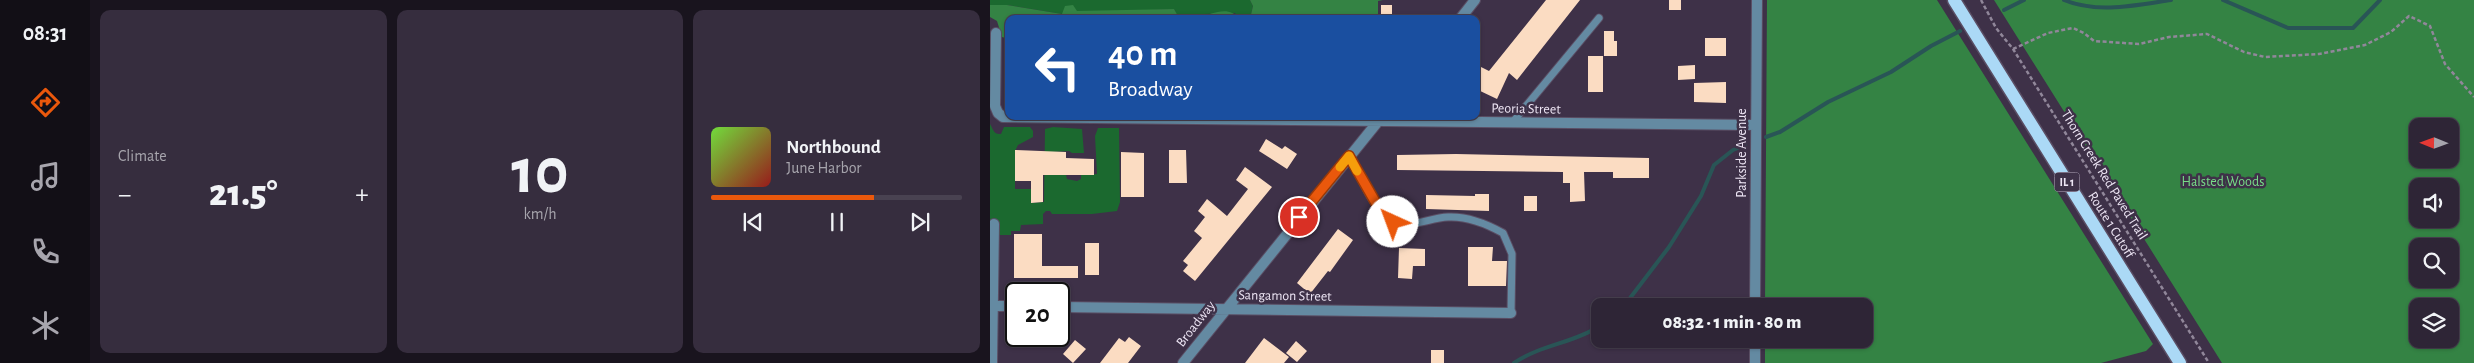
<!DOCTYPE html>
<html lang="en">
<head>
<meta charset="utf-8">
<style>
	body { margin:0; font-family:"Alegreya Sans",sans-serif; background:#362d3e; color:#f1f3f6; height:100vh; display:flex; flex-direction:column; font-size:19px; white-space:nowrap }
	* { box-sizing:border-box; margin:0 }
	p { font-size:16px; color:#a7a5ad }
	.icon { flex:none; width:28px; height:28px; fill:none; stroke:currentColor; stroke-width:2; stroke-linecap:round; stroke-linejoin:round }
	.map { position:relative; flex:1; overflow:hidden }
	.drawer { display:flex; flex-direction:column; gap:10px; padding:10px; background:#19141e; width:900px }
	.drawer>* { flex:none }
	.hud { position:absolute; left:15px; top:15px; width:475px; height:105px; border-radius:10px; box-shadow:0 1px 4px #0004,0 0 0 1px #494251; background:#1a4fa0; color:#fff; overflow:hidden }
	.needle { width:32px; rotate:271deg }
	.buttons { position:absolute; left:1419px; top:118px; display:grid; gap:10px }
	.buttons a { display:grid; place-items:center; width:50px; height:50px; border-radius:10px; background:#2e2536; box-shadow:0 1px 4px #0004,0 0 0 1px #494251; font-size:25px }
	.speed { position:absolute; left:15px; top:282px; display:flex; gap:10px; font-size:25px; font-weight:700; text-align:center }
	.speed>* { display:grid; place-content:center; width:65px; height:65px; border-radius:50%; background:#2e2536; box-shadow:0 1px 4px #0004,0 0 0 1px #494251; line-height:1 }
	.speed .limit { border:2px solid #111; border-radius:8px; background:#fff; color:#111 }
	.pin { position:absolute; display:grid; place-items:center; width:42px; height:42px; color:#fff; margin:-21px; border:2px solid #fff; border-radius:50%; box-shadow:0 1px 5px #0007 }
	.me { position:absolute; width:55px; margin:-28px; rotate:317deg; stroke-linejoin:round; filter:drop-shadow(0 0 4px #0008) }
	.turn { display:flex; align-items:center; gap:18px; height:105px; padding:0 20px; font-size:22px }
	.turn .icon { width:65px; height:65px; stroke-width:2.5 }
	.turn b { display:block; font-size:35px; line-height:42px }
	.big { font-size:38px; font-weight:800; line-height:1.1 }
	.drawer .card { flex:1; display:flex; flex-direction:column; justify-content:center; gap:8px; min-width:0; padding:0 18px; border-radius:10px; background:#362d3e }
	.drawer .dial { align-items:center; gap:0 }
	.dial b { font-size:65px; line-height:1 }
	.song { display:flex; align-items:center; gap:15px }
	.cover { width:60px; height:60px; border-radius:8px; background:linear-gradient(135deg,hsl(100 70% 55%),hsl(0 70% 35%)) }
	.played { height:5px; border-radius:2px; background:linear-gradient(90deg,#ea580c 65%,#494251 65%) }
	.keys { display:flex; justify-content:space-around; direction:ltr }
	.heat { display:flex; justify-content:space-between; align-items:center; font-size:28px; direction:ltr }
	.drawer .tiles { flex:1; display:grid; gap:10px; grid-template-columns:repeat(3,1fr) }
	.trip { position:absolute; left:601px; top:298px; width:282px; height:50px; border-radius:10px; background:#2e2536; box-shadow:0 1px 4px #0004,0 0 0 1px #494251; font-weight:800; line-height:50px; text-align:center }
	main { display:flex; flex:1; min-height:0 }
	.menu { display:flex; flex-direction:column; width:90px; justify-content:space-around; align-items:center; background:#120f16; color:#a7a5ad }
	.menu .icon { width:35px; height:35px }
	.menu .on { color:#ea580c }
	.menu b { font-size:22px; color:#f1f3f6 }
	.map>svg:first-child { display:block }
</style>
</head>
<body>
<main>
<nav class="menu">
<b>08:31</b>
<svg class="icon on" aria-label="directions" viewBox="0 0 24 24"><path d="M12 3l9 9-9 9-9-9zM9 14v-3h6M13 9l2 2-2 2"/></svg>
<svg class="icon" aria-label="music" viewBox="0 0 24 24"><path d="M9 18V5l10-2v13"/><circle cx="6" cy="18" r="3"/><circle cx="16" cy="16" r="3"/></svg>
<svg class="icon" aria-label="phone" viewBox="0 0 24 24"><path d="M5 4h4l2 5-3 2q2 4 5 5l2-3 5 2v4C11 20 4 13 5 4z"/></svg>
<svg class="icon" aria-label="climate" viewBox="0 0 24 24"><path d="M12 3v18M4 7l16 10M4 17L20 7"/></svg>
</nav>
<section class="drawer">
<div class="tiles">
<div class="card"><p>Climate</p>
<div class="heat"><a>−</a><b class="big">21.5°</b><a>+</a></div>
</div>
<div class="card dial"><b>10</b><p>km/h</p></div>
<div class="card">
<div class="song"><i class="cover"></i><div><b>Northbound</b><p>June Harbor</p></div></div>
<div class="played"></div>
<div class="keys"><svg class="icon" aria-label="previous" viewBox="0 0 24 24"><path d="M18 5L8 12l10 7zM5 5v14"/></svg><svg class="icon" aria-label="pause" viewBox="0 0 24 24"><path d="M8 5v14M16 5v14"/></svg><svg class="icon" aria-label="next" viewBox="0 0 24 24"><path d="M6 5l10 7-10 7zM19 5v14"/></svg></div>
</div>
</div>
</section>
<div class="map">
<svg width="1484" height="363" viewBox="0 0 1484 363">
	<rect width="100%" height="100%" fill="#3e3148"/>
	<path fill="#1b692f" d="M0,0h260l3,6 -3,13h-11l-4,-6 -30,1 -7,4h-20l-4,-9 -112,5 -55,-9h-17z
		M19,75v34l-5,-3v-30z
		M0,124c3,5 4,11 11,10l3,-7h26l3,4v6l-15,8 -3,6v38h16v14l13,-1 1,-73 8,-2 29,2 2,24h-12l-3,-2 -18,1 -1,23h16l1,4 10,2 4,-2v-4l16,-1 -2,-38 3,-8h21l1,74 -3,9 -25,3h-40l-2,-3h-4l-3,3v10l-22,1 -1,6h-9v4h-12v-12h-9z"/>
	<path fill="#348344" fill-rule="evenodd" d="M260,0h133l-5,1v18h-128l3,-13z
		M777,0h170l216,344 -7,7 -45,12h-336v-24h100v-33h-100z
		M1004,0h480v363h-252zM1428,126h32v33h-32zM1428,186h32v33h-32zM1428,246h32v33h-32zM1428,306h32v33h-32z
		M0,5h17l55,9 3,-8 8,-1 4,6 97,-2 5,9c5,0 14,2 20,0 13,-5 31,-13 40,1h-230v20l-7,-2 -5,-16 -7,-4z"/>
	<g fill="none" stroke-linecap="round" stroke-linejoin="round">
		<path stroke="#295556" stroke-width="4" d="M1074,0c33,14 73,5 107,0
			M1233,0l65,28h65l27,-28
			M1014,10l20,-10
			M776,137l14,-5 48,-30 63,-30 40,-26 29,-15
			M634,306l45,-59 32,-51 13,-31 19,-15 12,-5
			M524,363c26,-18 60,-20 86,-37"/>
	</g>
	<path fill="#fbdcc2" d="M556,0h34l-63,80 -8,-7 -12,26 -21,-10v-11l5,-11 8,4z
		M679,0h12v10h-12z
		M391,5h11v11h-11z
		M614,31h10v10h3v15h-13z
		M715,38h21v18h-21z
		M598,56h15v36h-15z
		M705,65v14l-17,1v-14z
		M736,82v21l-32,-1v-19z
		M276,139l16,10 3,-3 12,8 -10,15 -28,-18z
		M25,150l51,2v6l28,1v16h-51v27l-12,1v-22h-16z
		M179,150h17l1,33h-18z
		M131,152l23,1v44h-23z
		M466,154l193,4v20h-36v-6h-29l1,29 -15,1v-19h-7v-11l-166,-2v-15z
		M255,167l27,20 -77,94 -12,-10 5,-6 -5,-4 19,-23 -8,-7 11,-14 -7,-6 9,-12 20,17 21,-27 -12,-9z
		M485,194h14v17l-63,-2v-14l49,1z
		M534,196h13v15h-13z
		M348,229l15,11 -23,32 -2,-1 -18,23 -13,-11z
		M24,234h28v32h36v12h-64z
		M95,243h14v32h-14z
		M478,247h25l-1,14h15l-1,25h-38z
		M409,248l26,1v17h-12l-1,13 -14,-1z
		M139,337l12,9 -13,17h-28l19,-25 6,4z
		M274,338l25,19 -5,6h-39z
		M85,340l11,9 -13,14 -10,-9z
		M306,341l11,10 -10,11 -11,-9z
		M441,350h13v13h-13z"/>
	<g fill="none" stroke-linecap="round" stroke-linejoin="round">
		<defs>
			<path id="lane" d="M522,123l87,-105
				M359,156c10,17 22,47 36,60 19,17 41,2 63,1 19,-1 39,7 55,16l9,21 -1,59"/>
			<path id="street" d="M470,19l15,-19
				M6,33l-1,73 3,7 5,4 753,8
				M0,306h26
				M765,306l2,-306
				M69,307l452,6
				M2,363l2,-139
				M193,363l197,-244
				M765,363v-24"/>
			<path id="primary" d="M964,0l226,363"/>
		</defs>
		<use href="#lane" stroke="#5a4e64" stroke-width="9"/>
		<use href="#street" stroke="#5a4e64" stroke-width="12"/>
		<use href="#primary" stroke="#5a4e64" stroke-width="15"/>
		<path stroke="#91879a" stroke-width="2.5" stroke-dasharray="4 2.5" stroke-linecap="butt" d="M991,0l15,28 17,21 196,314
			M1023,49l35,-16 25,-5 11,5 10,8 45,3 30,-7 38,-3 37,18 21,5 54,-3 46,-9 26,-13 18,-16 21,10 15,38 29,33"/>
		<use href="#lane" stroke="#648aa2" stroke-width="7"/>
		<use href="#street" stroke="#648aa2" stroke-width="10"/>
		<use href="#primary" stroke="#abd9f6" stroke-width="12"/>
	</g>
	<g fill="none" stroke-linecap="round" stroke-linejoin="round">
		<defs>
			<path id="route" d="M309,217l50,-61 31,54 13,12"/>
		</defs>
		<use href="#route" stroke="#983908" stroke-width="12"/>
		<use href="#route" stroke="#ea580c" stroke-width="9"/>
		<path stroke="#f59e0b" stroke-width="9" d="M350,167l9,-11 8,15"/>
	</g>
	<g text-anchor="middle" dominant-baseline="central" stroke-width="5" stroke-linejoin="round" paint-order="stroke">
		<rect fill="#3e3148" stroke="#b8afc0" stroke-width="1" x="1064.5" y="172.5" width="25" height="19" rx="4"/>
		<g font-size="12" font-weight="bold" fill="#ede5f4">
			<text x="1077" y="182">IL 1</text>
		</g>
		<g font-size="14" fill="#ede5f4" stroke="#3e3148">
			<text transform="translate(536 109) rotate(1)">Peoria Street</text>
			<text transform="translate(752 153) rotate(-90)">Parkside Avenue</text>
			<text transform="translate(1114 175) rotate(58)">Thorn Creek Red Paved Trail</text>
			<text transform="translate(1121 225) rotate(58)">Route 1 Cutoff</text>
			<text transform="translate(295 296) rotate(1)">Sangamon Street</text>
			<text transform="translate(206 324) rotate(-52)">Broadway</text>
		</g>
		<g font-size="14" fill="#77dc87" stroke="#3e3148">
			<text x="1233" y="182">Halsted Woods</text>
		</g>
	</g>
</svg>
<div class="buttons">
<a><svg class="needle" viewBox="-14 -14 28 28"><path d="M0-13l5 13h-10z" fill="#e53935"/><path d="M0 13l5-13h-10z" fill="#a7a5ad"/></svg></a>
<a><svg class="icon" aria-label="sound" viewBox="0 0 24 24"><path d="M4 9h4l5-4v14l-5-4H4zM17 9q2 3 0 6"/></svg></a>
<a><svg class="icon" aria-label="search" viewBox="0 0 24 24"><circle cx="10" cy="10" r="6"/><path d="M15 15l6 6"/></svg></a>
<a><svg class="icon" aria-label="layers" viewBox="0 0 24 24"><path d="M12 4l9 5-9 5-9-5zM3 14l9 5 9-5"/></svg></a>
</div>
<div class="speed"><div class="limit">20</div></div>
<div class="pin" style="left:309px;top:217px;background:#d93025"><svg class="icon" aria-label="arrive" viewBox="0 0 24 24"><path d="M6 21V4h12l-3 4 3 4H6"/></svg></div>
<svg class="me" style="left:403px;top:222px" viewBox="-20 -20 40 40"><circle r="19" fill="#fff"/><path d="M0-13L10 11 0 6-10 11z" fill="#ea580c"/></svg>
<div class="trip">08:32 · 1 min · 80 m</div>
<div class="hud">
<div class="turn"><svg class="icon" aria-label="left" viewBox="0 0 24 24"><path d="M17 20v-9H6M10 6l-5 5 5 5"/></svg><div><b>40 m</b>Broadway</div></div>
</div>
</div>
</main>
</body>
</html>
